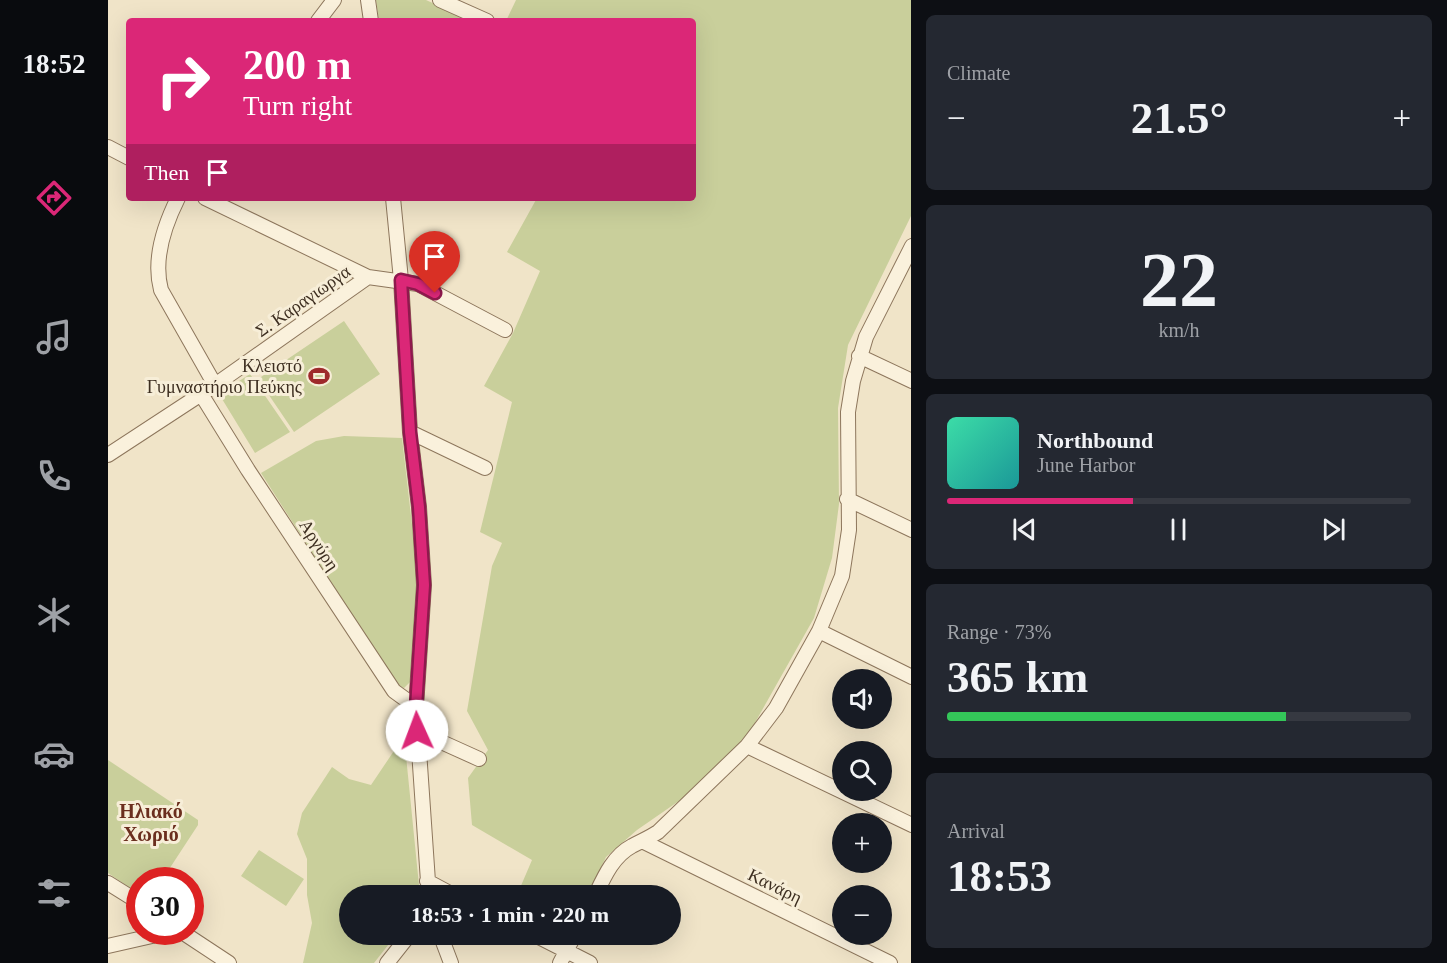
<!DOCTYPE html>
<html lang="en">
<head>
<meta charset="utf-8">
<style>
	body { margin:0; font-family:"Times New Roman",serif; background:#242831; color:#f1f3f6; height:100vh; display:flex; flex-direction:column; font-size:22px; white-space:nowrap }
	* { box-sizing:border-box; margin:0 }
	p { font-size:20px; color:#9ea1a6 }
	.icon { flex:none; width:33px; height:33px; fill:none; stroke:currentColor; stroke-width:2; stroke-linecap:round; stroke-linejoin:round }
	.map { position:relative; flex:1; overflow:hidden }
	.details { display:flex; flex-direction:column; gap:15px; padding:15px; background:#0d0f14; width:536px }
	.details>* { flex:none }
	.hud { position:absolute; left:18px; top:18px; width:570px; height:183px; border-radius:6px; box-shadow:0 6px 24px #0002; background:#db2777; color:#fff; overflow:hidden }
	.controls { position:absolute; left:724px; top:669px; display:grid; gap:12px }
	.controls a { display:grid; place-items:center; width:60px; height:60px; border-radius:50%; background:#171b24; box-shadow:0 6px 24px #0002; font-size:30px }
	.speed { position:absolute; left:18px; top:867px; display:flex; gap:12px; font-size:30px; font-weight:700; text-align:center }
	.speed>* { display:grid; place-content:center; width:78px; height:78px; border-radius:50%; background:#171b24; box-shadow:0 6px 24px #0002; line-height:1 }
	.speed .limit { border:9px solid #d22; background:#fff; color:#111 }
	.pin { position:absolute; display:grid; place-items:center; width:51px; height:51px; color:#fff; margin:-62px -26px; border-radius:50% 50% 50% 0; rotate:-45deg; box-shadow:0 0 6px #0007 }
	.pin .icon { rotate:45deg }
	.me { position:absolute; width:66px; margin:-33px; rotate:358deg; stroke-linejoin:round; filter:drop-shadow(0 0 4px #0008) }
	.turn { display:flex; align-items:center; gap:21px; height:126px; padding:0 18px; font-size:27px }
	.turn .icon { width:78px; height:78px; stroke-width:2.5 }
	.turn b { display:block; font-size:42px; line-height:51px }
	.then { display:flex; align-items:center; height:57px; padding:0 18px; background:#0003; gap:12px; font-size:22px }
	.big { font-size:45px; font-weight:700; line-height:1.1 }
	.details .widget { flex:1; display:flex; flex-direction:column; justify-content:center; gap:9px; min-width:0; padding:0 21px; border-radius:9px; background:#242831 }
	.details .dial { align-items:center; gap:0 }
	.dial b { font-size:78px; line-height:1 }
	.song { display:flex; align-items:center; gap:18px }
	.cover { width:72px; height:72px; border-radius:9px; background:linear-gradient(135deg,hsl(160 70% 55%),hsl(180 70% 35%)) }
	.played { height:6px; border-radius:3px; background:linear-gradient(90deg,#db2777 40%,#363941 40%) }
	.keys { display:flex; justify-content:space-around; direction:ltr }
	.heat { display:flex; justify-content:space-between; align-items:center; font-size:33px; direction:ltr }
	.charge { height:9px; border-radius:4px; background:linear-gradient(90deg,#34c759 73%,#363941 0) }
	.trip { position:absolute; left:231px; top:885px; width:342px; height:60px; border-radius:30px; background:#171b24; box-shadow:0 6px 24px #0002; font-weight:700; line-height:60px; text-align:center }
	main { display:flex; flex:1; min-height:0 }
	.tab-bar { display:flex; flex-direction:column; width:108px; justify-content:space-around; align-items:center; background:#090b0e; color:#9ea1a6 }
	.tab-bar .icon { width:42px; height:42px }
	.tab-bar .on { color:#db2777 }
	.tab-bar b { font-size:27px; color:#f1f3f6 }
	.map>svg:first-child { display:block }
</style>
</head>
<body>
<main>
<nav class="tab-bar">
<b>18:52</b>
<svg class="icon on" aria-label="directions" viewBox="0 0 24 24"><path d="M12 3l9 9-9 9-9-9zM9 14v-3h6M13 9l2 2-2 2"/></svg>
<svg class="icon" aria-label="music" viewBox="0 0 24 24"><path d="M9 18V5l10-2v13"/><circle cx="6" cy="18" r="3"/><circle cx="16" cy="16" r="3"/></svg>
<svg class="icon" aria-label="phone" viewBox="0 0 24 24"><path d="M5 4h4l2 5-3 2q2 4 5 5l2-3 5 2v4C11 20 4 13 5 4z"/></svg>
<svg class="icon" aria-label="climate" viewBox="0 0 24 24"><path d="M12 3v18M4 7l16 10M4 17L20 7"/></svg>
<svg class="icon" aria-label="car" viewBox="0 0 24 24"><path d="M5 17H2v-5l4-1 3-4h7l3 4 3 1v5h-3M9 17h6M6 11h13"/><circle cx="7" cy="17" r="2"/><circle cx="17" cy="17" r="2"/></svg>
<svg class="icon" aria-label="filters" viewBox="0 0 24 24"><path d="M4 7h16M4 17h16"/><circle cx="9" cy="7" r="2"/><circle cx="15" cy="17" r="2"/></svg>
</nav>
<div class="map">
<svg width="804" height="963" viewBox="0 0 804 963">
	<rect width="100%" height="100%" fill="#f0e4c8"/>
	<path fill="#c9cf9b" d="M268,0h50l46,21h-93z
		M408,0h395v216l-63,129 -10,63 1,96 -7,54 -18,60 -66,117 -59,59 -52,36 -31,27 -18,38h-71l15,-35 -60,-35 -4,-47 20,-28 -21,-39 25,-145 10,-23 -22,-11 32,-130 -28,-16 29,-53 27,-62 -33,-19 30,-54h156v-177h-187z
		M236,321l36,53 -86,58 -36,-53z
		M142,374l40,58 -35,21 -36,-59z
		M236,436l58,2 17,147 -6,94 -9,9 -8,-4 -135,-211 55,-32z
		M296,736l16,159 -70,1v38l46,1 -22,28h-71l9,-40 -5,-28v-36l-10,-25 5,-21 30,-46 17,12 22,6z
		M0,760l90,60v5l-36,55h-22l-1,14 -31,-21z
		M151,850l45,29 -18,27 -45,-30z"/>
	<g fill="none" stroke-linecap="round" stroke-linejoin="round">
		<defs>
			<path id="street" d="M260,0l3,21
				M332,0l47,21
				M210,21l16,-21
				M0,147l21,11
				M70,198c-14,28 -25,62 -17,92l54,95
				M97,198l163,79 50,7 87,46
				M285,198l8,82 9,152 9,75 5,78 -8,122 13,189
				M751,356l53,25
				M93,394l47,76 146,221 22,16
				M302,432l75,36
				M0,455l107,-70 153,-108
				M739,499l65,31
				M711,631l93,46
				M309,731l62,28
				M639,746l165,79
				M536,842l246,121
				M319,881l28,15
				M0,883l32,20
				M487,896c9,-19 18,-40 37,-50 9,-5 17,-8 26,-14l89,-86 29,-38 43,-77 23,-55 7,-46 -1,-118 5,-31 13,-44 46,-91
				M74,932l47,31
				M332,934l11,29
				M425,934l57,29
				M0,946l44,-10 8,-4
				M279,963l23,-29
				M452,963l15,-29"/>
		</defs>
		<use href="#street" stroke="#8d765c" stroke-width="16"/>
		<use href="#street" stroke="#faf1dc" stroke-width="14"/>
	</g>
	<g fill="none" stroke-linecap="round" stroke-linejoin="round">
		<defs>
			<path id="route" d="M309,731l-1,-24 8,-122 -5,-78 -9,-75 -9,-152 17,4 17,9"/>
		</defs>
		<use href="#route" stroke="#8e194d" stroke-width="15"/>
		<use href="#route" stroke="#db2777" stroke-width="10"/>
	</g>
	<defs>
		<symbol id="stadium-bare" viewBox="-9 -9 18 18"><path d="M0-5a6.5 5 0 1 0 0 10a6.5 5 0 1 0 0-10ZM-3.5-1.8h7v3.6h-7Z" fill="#9e2a2b" stroke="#f7eed8" stroke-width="2.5" paint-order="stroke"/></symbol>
	</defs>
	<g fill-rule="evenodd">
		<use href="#stadium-bare" x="196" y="361" width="30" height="30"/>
	</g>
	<g text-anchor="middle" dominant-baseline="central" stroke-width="6" stroke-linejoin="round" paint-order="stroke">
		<g font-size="18" fill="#3d2e20" stroke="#f7eed8">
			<text transform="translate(195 301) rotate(-35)">Σ. Καραγιωργα</text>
			<text transform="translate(211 545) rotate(57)">Αργύρη</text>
			<text transform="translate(667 886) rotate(26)">Κανάρη</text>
		</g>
		<g font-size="18" fill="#3d2e20" stroke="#f7eed8" text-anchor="end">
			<text x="194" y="366">Κλειστό<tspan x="194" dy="21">Γυμναστήριο Πεύκης</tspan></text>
		</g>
		<g font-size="20" font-weight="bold" fill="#6b2e1e" stroke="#f7eed8">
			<text x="43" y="811">Ηλιακό<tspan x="43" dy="23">Χωριό</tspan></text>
		</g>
	</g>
</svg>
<div class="controls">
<a><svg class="icon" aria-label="sound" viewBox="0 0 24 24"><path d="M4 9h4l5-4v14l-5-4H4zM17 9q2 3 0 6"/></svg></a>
<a><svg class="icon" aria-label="search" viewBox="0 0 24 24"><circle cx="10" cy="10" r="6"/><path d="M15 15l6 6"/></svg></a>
<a>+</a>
<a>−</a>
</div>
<div class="speed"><div class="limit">30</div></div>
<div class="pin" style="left:327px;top:293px;background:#d93025"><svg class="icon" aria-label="arrive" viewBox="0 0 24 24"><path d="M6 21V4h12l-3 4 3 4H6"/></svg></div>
<svg class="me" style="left:309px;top:731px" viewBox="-20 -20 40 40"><circle r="19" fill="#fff"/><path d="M0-13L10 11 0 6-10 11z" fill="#db2777"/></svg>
<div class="trip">18:53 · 1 min · 220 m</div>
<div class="hud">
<div class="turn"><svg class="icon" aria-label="right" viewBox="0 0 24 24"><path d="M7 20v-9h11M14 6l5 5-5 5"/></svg><div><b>200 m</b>Turn right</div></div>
<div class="then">Then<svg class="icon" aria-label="arrive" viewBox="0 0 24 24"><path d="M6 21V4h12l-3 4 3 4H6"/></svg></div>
</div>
</div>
<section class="details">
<div class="widget"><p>Climate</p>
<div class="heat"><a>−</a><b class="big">21.5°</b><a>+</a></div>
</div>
<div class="widget dial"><b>22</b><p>km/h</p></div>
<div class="widget">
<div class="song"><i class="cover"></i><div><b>Northbound</b><p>June Harbor</p></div></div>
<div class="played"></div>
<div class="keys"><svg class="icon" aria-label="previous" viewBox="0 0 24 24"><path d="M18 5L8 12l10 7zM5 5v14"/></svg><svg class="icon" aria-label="pause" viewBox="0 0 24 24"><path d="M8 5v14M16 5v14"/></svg><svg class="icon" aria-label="next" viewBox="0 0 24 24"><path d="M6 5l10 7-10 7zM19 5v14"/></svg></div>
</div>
<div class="widget"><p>Range · 73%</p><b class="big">365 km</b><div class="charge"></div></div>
<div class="widget"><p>Arrival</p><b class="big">18:53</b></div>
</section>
</main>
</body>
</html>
